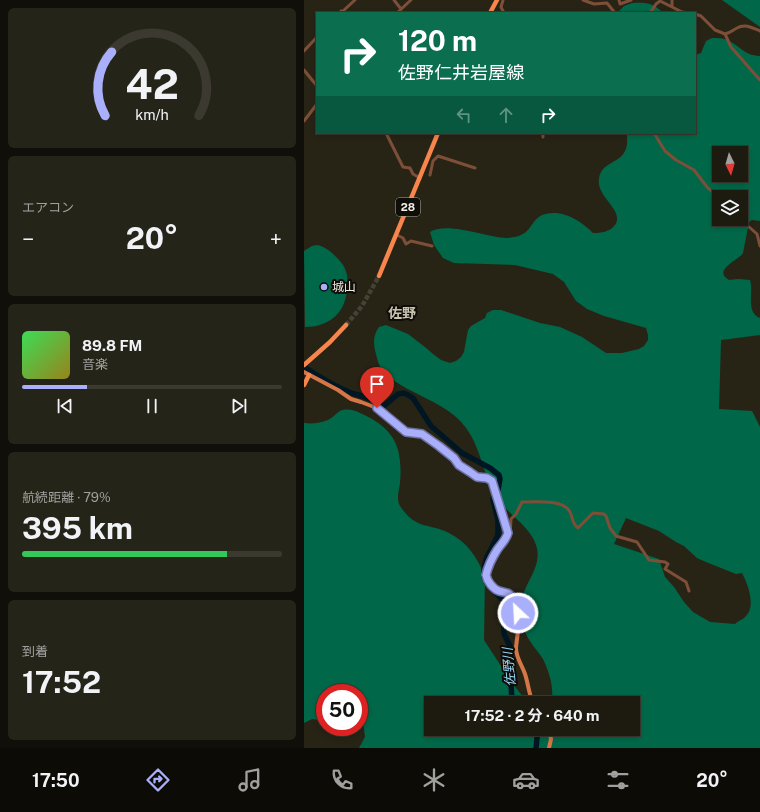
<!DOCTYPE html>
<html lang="ja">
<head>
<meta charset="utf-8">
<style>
	body { margin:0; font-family:"Public Sans","Noto Sans JP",sans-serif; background:#252419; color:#f1f3f6; height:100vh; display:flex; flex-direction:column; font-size:15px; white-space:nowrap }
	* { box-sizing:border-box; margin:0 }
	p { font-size:13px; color:#a0a19f }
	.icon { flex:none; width:22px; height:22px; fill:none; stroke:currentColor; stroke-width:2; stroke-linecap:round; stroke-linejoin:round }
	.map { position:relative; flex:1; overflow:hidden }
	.sheet { display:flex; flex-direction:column; gap:8px; padding:8px; background:#100f09; width:304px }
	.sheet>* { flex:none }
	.guide { position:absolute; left:12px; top:12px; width:380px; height:122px; border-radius:0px; box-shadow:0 2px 6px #0003,0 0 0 1px #3b3930; background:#0b6e4f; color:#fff; overflow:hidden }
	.needle { width:26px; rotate:175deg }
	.controls { position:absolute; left:408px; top:146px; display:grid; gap:8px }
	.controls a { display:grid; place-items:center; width:36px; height:36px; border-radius:0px; background:#1d1b10; box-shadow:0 2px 6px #0003,0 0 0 1px #3b3930; font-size:20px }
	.speed { position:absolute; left:12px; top:684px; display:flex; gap:8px; font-size:20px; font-weight:700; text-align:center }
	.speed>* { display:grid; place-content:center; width:52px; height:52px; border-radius:50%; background:#1d1b10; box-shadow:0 2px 6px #0003,0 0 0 1px #3b3930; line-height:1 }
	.speed .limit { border:6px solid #d22; background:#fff; color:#111 }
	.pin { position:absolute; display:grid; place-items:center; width:34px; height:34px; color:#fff; margin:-41px -17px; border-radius:50% 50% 50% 0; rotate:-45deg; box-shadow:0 0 4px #0007 }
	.pin .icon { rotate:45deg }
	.me { position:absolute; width:44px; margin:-22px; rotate:335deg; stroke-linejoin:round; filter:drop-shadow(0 0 3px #0008) }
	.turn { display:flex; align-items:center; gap:14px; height:84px; padding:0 16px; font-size:18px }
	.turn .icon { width:52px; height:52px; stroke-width:2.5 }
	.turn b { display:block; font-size:28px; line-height:34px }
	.lanes { display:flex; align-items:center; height:38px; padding:0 16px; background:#0003; justify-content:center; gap:20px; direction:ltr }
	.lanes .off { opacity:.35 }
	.big { font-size:30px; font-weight:700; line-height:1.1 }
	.sheet .card { flex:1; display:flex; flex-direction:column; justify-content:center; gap:6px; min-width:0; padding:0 14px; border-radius:6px; background:#252419 }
	.sheet .dial { align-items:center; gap:0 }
	.dial svg { height:104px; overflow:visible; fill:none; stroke:#3b3930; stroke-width:7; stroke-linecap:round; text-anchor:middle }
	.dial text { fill:#f1f3f6; stroke:none }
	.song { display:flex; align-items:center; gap:12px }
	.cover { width:48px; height:48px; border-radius:6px; background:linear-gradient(135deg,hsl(130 70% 55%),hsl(50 70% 35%)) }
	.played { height:4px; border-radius:2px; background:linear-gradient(90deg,#aaaffb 25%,#3b3930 25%) }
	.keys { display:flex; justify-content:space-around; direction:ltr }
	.heat { display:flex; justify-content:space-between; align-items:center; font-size:22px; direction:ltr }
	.charge { height:6px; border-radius:3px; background:linear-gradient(90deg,#34c759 79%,#3b3930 0) }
	.trip { position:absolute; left:120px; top:696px; width:216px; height:40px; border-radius:0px; background:#1d1b10; box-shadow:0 2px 6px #0003,0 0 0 1px #3b3930; font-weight:700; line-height:40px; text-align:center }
	.dock { display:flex; height:64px; justify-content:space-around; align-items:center; background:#0c0b06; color:#a0a19f }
	.dock .icon { width:28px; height:28px }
	.dock .active { color:#aaaffb }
	.dock b { font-size:18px; color:#f1f3f6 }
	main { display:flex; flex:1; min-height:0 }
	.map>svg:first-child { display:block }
</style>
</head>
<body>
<main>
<section class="sheet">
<div class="card dial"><svg viewBox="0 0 100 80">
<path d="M14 69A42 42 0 1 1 86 69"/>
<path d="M14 69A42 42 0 0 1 19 20" stroke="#aaaffb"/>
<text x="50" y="56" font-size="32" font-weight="700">42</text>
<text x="50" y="72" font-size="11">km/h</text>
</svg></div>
<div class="card"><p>エアコン</p>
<div class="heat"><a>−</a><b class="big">20°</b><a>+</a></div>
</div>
<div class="card">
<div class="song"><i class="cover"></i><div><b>89.8 FM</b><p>音楽</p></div></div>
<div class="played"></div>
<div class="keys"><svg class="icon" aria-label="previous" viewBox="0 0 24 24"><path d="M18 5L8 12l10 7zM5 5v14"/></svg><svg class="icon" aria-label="pause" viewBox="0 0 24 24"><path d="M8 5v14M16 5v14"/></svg><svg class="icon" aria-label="next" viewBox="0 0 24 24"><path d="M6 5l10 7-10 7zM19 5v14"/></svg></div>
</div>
<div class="card"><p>航続距離 · 79%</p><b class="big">395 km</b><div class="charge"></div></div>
<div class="card"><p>到着</p><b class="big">17:52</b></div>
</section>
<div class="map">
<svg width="456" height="748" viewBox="0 0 456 748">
	<rect width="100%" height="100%" fill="#272416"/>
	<path fill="#006848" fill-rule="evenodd" d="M418,0h38v27z
		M328,3c13,-1 22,0 31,10h-46l7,-7z
		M408,38c6,0 14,0 19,4 12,7 14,13 29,14v165l-8,-1 -3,2 -6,31c-4,7 -31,17 -14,27l9,-1 12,1c4,12 -5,32 10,38v17l-39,5 -2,69 33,2 8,16v321h-401l6,-11 -3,-23 -3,-1v-20h-34v28l-13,-2 -8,4v-300c7,1 17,0 24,-3 5,-2 8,-7 12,-9 7,-3 14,-1 20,2 34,15 43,33 40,70 -1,9 -5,17 2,26 16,21 27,14 47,24 18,9 29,25 36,44l-1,63 28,43 16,20h-97v26h202v-26h-82c4,-13 -2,-32 -8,-44 -5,-8 -13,-16 -17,-25 -2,-4 -3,-10 -4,-14 -1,-7 -2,-15 0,-21 4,-19 21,-33 14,-54 -5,-17 -26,-30 -37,-44 -17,-24 -17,-56 -37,-78 -20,-23 -58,-30 -78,-51 -6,-6 -7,-15 -9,-22 -2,-9 -1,-16 4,-23l7,-2 22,9 17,13 8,7 8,6 9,3 6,-2 5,-4 3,-5 4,-22 3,-4 14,-8 2,-5 6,-3h8l39,13 20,4 22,10 24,16h16l17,-4 5,-3 4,-6v-5l-2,-7 -42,-12 -17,-7 -11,-8 -12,-19 -11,-8 -38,-9 -61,-2 -11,-5 -9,-13 -4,-13c16,-11 57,5 76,6 4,0 11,-1 15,-3 14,-6 10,-23 35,-22 14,1 27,10 37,20 8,0 17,-1 22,-8 10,-15 -19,-28 -16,-46 2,-17 20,-15 26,-28 3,-5 2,-12 2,-18h68v-78l6,-2 5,-12zM415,153h22v22h-22zM415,197h22v22h-22zM322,518l33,13 17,11 8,4 13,12 9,4 30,12 6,-1c6,11 14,33 4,43 -3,4 -7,4 -11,8l-25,-2 -17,-10 -9,-10 -10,-15 -9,-10 -6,-18 -45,-15z
		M13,245c6,1 12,5 16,9 5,5 10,9 12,15 3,6 3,14 2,21 -2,24 -19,37 -42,37l-1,-76 8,-5z"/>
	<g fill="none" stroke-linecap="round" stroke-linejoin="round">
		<path stroke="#001723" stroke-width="5.5" d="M0,367c14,9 29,19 45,25 12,4 24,6 35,14l14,-12 6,-1 4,2 5,3 18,28 31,27 28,15 9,7 1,4 -2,11 -4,4 -1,6 5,20v15l-12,24 -2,10v8l2,5 17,19 1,33 6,12 1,14 -2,10 2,12 1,21
			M232,748l2,-19"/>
		<path stroke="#454235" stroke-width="4.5" stroke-dasharray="4.5 2" stroke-linecap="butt" d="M42,325l16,-19 17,-30"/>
		<path stroke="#7d4f39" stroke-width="3" d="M90,0l7,9
			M199,0l-2,7 3,6
			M279,0l11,4 13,-1 8,10
			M315,0l1,4 11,-4
			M368,6v-6
			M36,13l1,-2h2l12,-11
			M93,13l14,-13
			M346,13l6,-9 4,-3 22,11 8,1
			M391,14l6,2 14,14 10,4c5,-1 8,-4 12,-6 8,-5 16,0 23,3
			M421,34l6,13 29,33
			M0,51l13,-14
			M0,70l13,16
			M0,121l13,-17
			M82,133l17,34 7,1 3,6 7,4
			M239,133v4
			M350,133l11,18 11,9 18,10 13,17 12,11
			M126,175l3,-14 5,-5 37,12
			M436,219l17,15 3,12
			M93,235l6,3 3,6 5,-3 21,5
			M203,537h3l1,-18 5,-5 6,-12c12,0 42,-3 48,10 3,6 2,12 8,16l15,-15 11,1 2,2 4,12 6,8 21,6 12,18 16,2 3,2 -3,5 21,13 3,9"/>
		<path stroke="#d57647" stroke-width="4" d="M0,372l34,18 13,9 10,3 16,6 29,24 16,2 17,11 15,13 8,9 15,10 10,1 5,3 16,52c-3,13 -24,28 -22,43 2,17 24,13 30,27 6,14 1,31 0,45 0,10 6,17 9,26 3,9 4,20 8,29
			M245,748l2,-9 -2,-10"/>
		<path stroke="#f8854c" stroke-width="4.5" d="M186,13l7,-13
			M75,276l59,-143
			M0,365l26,-23 16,-17
			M0,385l5,-10"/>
	</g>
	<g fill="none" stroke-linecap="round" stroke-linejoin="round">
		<defs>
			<path id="route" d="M73,408l29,24 16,2 17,12 15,12 5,7 11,7 7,5 10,1 5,3 16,52c-2,7 -7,11 -11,17 -5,8 -9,16 -11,25 1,6 7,14 13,16 3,1 7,1 10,3 6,4 8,12 9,19"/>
		</defs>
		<use href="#route" stroke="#6e72a3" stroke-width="10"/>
		<use href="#route" stroke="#aaaffb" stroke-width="7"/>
	</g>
	<circle fill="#aaaffb" stroke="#0f0d08" stroke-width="1.5" cx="20" cy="287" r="4"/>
	<g text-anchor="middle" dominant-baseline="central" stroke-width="4" stroke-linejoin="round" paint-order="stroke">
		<rect fill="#0f0d08" stroke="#acaaa2" stroke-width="1" x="92" y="198" width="24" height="18" rx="3"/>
		<g font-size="11" font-weight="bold" fill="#efede4">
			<text x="104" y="207">28</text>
		</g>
		<g font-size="12" fill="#efede4" stroke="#0f0d08" text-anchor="start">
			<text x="28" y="287">城山</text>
		</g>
		<g font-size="13" font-style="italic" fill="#98d5f5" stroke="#0f0d08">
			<text transform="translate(205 667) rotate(-95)">佐野川</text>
		</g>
		<g font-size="14" font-weight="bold" fill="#c8c4b2" stroke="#0f0d08">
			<text x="98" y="313">佐野</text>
		</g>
	</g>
</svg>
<div class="controls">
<a><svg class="needle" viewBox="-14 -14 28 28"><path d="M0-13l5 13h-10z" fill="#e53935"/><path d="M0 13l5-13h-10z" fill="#a0a19f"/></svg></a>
<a><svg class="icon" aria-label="layers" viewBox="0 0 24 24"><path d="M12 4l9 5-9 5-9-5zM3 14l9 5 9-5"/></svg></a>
</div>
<div class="speed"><div class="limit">50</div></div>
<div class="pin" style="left:73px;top:408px;background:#d93025"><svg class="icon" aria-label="arrive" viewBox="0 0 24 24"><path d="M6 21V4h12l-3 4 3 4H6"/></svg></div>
<svg class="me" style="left:214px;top:613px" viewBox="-20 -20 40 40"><circle r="17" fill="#aaaffb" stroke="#fff" stroke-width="3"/><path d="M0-11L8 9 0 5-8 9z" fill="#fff"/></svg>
<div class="trip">17:52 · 2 分 · 640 m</div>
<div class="guide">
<div class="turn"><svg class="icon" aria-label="right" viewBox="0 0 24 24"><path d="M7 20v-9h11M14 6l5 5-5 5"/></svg><div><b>120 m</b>佐野仁井岩屋線</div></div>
<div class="lanes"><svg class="icon off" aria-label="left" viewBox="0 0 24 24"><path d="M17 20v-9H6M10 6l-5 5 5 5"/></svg><svg class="icon off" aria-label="ahead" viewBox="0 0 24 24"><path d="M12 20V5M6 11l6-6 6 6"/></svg><svg class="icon" aria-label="right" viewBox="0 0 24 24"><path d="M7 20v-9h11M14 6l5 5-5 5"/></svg></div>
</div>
</div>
</main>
<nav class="dock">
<b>17:50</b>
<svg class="icon active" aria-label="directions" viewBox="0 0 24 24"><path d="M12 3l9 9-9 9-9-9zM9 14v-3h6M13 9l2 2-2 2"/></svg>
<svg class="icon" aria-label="music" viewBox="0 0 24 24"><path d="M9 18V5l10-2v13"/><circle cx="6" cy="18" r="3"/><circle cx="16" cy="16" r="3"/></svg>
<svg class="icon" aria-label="phone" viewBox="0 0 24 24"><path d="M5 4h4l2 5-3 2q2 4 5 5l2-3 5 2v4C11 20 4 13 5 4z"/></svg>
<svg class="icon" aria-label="climate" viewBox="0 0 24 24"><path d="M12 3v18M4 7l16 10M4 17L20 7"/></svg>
<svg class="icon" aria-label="car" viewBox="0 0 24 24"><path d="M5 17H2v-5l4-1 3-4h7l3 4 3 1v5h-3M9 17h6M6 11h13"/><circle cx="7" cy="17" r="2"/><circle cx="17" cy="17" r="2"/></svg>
<svg class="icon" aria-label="filters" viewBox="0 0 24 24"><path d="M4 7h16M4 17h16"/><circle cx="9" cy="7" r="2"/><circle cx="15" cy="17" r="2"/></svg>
<b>20°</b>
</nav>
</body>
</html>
